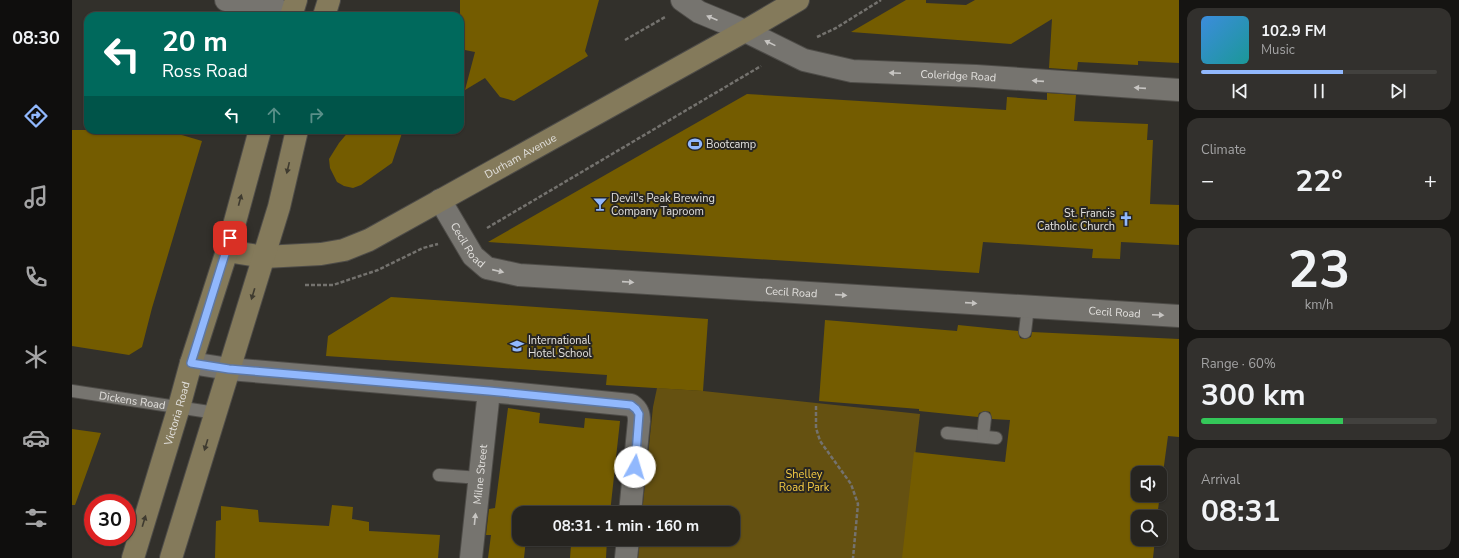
<!DOCTYPE html>
<html lang="en">
<head>
<meta charset="utf-8">
<style>
	body { margin:0; font-family:"Nunito Sans",sans-serif; background:#32302d; color:#f1f3f6; height:100vh; display:flex; flex-direction:column; font-size:15px; white-space:nowrap }
	* { box-sizing:border-box; margin:0 }
	p { font-size:13px; color:#a4a4a5 }
	.icon { flex:none; width:22px; height:22px; fill:none; stroke:currentColor; stroke-width:2; stroke-linecap:round; stroke-linejoin:round }
	.map { position:relative; flex:1; overflow:hidden }
	.side { display:flex; flex-direction:column; gap:8px; padding:8px; background:#151412; width:280px }
	.side>* { flex:none }
	.hud { position:absolute; left:12px; top:12px; width:380px; height:122px; border-radius:12px; box-shadow:0 1px 3px #0004,0 0 0 1px #42413e; background:#00695c; color:#fff; overflow:hidden }
	.controls { position:absolute; left:1059px; top:466px; display:grid; gap:8px }
	.controls a { display:grid; place-items:center; width:36px; height:36px; border-radius:8px; background:#262420; box-shadow:0 1px 3px #0004,0 0 0 1px #42413e; font-size:20px }
	.speed { position:absolute; left:12px; top:494px; display:flex; gap:8px; font-size:20px; font-weight:700; text-align:center }
	.speed>* { display:grid; place-content:center; width:52px; height:52px; border-radius:50%; background:#262420; box-shadow:0 1px 3px #0004,0 0 0 1px #42413e; line-height:1 }
	.speed .limit { border:6px solid #d22; background:#fff; color:#111 }
	.pin { position:absolute; display:grid; place-items:center; width:34px; height:34px; color:#fff; margin:-17px; border-radius:8px; box-shadow:0 2px 6px #0006 }
	.me { position:absolute; width:44px; margin:-22px; rotate:6deg; stroke-linejoin:round; filter:drop-shadow(0 0 3px #0008) }
	.turn { display:flex; align-items:center; gap:14px; height:84px; padding:0 12px; font-size:18px }
	.turn .icon { width:52px; height:52px; stroke-width:2.5 }
	.turn b { display:block; font-size:28px; line-height:34px }
	.lanes { display:flex; align-items:center; height:38px; padding:0 12px; background:#0003; justify-content:center; gap:20px; direction:ltr }
	.lanes .off { opacity:.35 }
	.big { font-size:30px; font-weight:700; line-height:1.1 }
	.side .tile { flex:1; display:flex; flex-direction:column; justify-content:center; gap:6px; min-width:0; padding:0 14px; border-radius:12px; background:#32302d }
	.side .dial { align-items:center; gap:0 }
	.dial b { font-size:52px; line-height:1 }
	.song { display:flex; align-items:center; gap:12px }
	.cover { width:48px; height:48px; border-radius:6px; background:linear-gradient(135deg,hsl(210 70% 55%),hsl(180 70% 35%)) }
	.played { height:4px; border-radius:2px; background:linear-gradient(90deg,#91b8fd 60%,#42413e 60%) }
	.keys { display:flex; justify-content:space-around; direction:ltr }
	.heat { display:flex; justify-content:space-between; align-items:center; font-size:22px; direction:ltr }
	.charge { height:6px; border-radius:3px; background:linear-gradient(90deg,#34c759 60%,#42413e 0) }
	.trip { position:absolute; left:440px; top:506px; width:228px; height:40px; border-radius:12px; background:#262420; box-shadow:0 1px 3px #0004,0 0 0 1px #42413e; font-weight:700; line-height:40px; text-align:center }
	main { display:flex; flex:1; min-height:0 }
	.tabs { display:flex; flex-direction:column; width:72px; justify-content:space-around; align-items:center; background:#0f0e0d; color:#a4a4a5 }
	.tabs .icon { width:28px; height:28px }
	.tabs .current { color:#91b8fd }
	.tabs b { font-size:18px; color:#f1f3f6 }
	.map>svg:first-child { display:block }
</style>
</head>
<body>
<main>
<nav class="tabs">
<b>08:30</b>
<svg class="icon current" aria-label="directions" viewBox="0 0 24 24"><path d="M12 3l9 9-9 9-9-9zM9 14v-3h6M13 9l2 2-2 2"/></svg>
<svg class="icon" aria-label="music" viewBox="0 0 24 24"><path d="M9 18V5l10-2v13"/><circle cx="6" cy="18" r="3"/><circle cx="16" cy="16" r="3"/></svg>
<svg class="icon" aria-label="phone" viewBox="0 0 24 24"><path d="M5 4h4l2 5-3 2q2 4 5 5l2-3 5 2v4C11 20 4 13 5 4z"/></svg>
<svg class="icon" aria-label="climate" viewBox="0 0 24 24"><path d="M12 3v18M4 7l16 10M4 17L20 7"/></svg>
<svg class="icon" aria-label="car" viewBox="0 0 24 24"><path d="M5 17H2v-5l4-1 3-4h7l3 4 3 1v5h-3M9 17h6M6 11h13"/><circle cx="7" cy="17" r="2"/><circle cx="17" cy="17" r="2"/></svg>
<svg class="icon" aria-label="filters" viewBox="0 0 24 24"><path d="M4 7h16M4 17h16"/><circle cx="9" cy="7" r="2"/><circle cx="15" cy="17" r="2"/></svg>
</nav>
<div class="map">
<svg width="1107" height="558" viewBox="0 0 1107 558">
	<rect width="100%" height="100%" fill="#32302b"/>
	<path fill="#655111" d="M585,388l46,3 217,23 -17,144h-265l2,-19h93v-26h-91l11,-106z"/>
	<path fill="#745c00" fill-rule="evenodd" d="M388,0h139l-14,51 3,5 -74,45 -14,-4 -15,-19 -20,12 10,-38 -15,-3z
		M834,0h20v3l40,2 9,-5h204v63l-41,-2v4l-60,-3 -1,8 -28,-2 3,-49 -41,25 -160,-12z
		M975,93l29,2 -2,26 74,3 -1,16h6l-3,64 29,1v40l-58,-3 -1,17 -28,-1 1,-9 -110,-7 -4,31 -491,-31 259,-148 259,16 1,-13 40,3z
		M0,130h93l37,11 -50,167 -10,39 -13,8 -57,-9z
		M278,130h53l-11,33 -31,22 -8,3 -9,-2 -7,-4 -7,-14 -1,-9 10,-16z
		M319,297l317,22 -5,72 -97,-6 1,-10 -281,-19 2,-20z
		M753,320l132,11 1,-6 60,6 2,7 4,1 7,-2 1,-5 147,7v98l-11,-1 -11,81h2h-21v22h17l-2,19h-251l12,-106 91,10 5,-42 -18,-1 -2,-7 -5,-1 -6,2 -1,4 -59,-6v-2l-100,-8zM1066,473h22v22h-22z
		M436,408l32,5 -1,10 45,5 1,-10 35,3 -10,92h-91v26h88l-1,19h-36l1,-13 -45,-6 -2,19h-36l3,-23h-5l3,-26 6,-1z
		M0,429l29,4 -26,72h-3z
		M260,505l21,2 -1,12 17,3v9l71,4 -2,23h-223l1,-37 5,-1v-14l37,4 1,12 70,4z"/>
	<g fill="none" stroke-linecap="round" stroke-linejoin="round">
		<defs>
			<g id="lane">
				<path d="M953,332l3,-25"/>
				<path id="s1" d="M0,391l144,22"/>
				<path d="M875,433l49,5"/>
				<path d="M911,436l2,-18"/>
				<path d="M367,475l41,3"/>
			</g>
			<g id="street">
				<path d="M154,0l41,4 23,12"/>
				<path id="s2" d="M610,0l17,12 46,19 59,29 48,11 124,5 203,14"/>
				<path id="s3" d="M368,200l33,56 14,12 32,7 660,41"/>
				<path d="M119,363l38,6 260,22 142,14c7,5 8,9 8,16l-9,92"/>
				<path id="s4" d="M399,558l18,-167"/>
				<path d="M554,558l2,-19"/>
			</g>
			<g id="secondary">
				<path d="M219,16l5,-16"/>
				<path d="M252,16l5,-16"/>
				<path id="s5" d="M155,251l37,6 57,-3 23,-4 25,-10 376,-209 53,-31"/>
				<path id="s6" d="M61,558l46,-151 12,-44 36,-112 33,-121"/>
				<path d="M99,558l108,-351 18,-77"/>
			</g>
		</defs>
		<use href="#lane" stroke="#4e4c48" stroke-width="14"/>
		<use href="#street" stroke="#4e4c48" stroke-width="24"/>
		<use href="#secondary" stroke="#4e4c48" stroke-width="24"/>
		<path stroke="#74726e" stroke-width="2.5" stroke-dasharray="4 2" stroke-linecap="butt" d="M745,37l19,-9 45,-28
			M553,40l40,-23
			M415,228l274,-162
			M233,285h28l45,-15 45,-22 15,-4
			M744,406v22l4,13 31,43 7,20 -5,54"/>
		<use href="#lane" stroke="#76746f" stroke-width="12"/>
		<use href="#street" stroke="#76746f" stroke-width="22"/>
		<use href="#secondary" stroke="#847a5b" stroke-width="22"/>
	</g>
	<defs><path id="oneway-solid" d="M-6-.8H1V-3.2L6.5 0L1 3.2V.8H-6Z"/></defs>
	<g fill="#c7c5c2">
		<use href="#oneway-solid" transform="translate(640 18) rotate(-157)"/>
		<use href="#oneway-solid" transform="translate(698 43) rotate(-154)"/>
		<use href="#oneway-solid" transform="translate(823 73) rotate(-178)"/>
		<use href="#oneway-solid" transform="translate(966 81) rotate(-176)"/>
		<use href="#oneway-solid" transform="translate(1068 88) rotate(-176)"/>
		<use href="#oneway-solid" transform="translate(426 271) rotate(13)"/>
		<use href="#oneway-solid" transform="translate(556 282) rotate(4)"/>
		<use href="#oneway-solid" transform="translate(769 295) rotate(4)"/>
		<use href="#oneway-solid" transform="translate(899 303) rotate(4)"/>
		<use href="#oneway-solid" transform="translate(1086 315) rotate(3)"/>
		<use href="#oneway-solid" transform="translate(403 519) rotate(-84)"/>
	</g>
	<g fill="#3f3b30">
		<use href="#oneway-solid" transform="translate(216 168) rotate(103)"/>
		<use href="#oneway-solid" transform="translate(168 200) rotate(-75)"/>
		<use href="#oneway-solid" transform="translate(181 294) rotate(107)"/>
		<use href="#oneway-solid" transform="translate(134 445) rotate(107)"/>
		<use href="#oneway-solid" transform="translate(72 521) rotate(-73)"/>
	</g>
	<g fill="none" stroke-linecap="round" stroke-linejoin="round">
		<defs>
			<path id="route" d="M158,238l-39,125 38,6 260,22 142,14 5,4 3,5 -4,53"/>
		</defs>
		<use href="#route" stroke="#5e78a4" stroke-width="10"/>
		<use href="#route" stroke="#91b8fd" stroke-width="7"/>
	</g>
	<defs>
		<symbol id="stadium-bare" viewBox="-9 -9 18 18"><path d="M0-5a6.5 5 0 1 0 0 10a6.5 5 0 1 0 0-10ZM-3.5-1.8h7v3.6h-7Z" fill="#91b8fd" stroke="#282622" stroke-width="2.5" paint-order="stroke"/></symbol>
		<symbol id="bar-bare" viewBox="-9 -9 18 18"><path d="M-6-5H6L.8 .8V4.5H3.5V6h-7V4.5H-.8V.8Z" fill="#91b8fd" stroke="#282622" stroke-width="2.5" paint-order="stroke"/></symbol>
		<symbol id="church-bare" viewBox="-9 -9 18 18"><path d="M-1.2-6h2.4v3.5h3.3v2.4h-3.3V6h-2.4V-.1h-3.3v-2.4h3.3Z" fill="#91b8fd" stroke="#282622" stroke-width="2.5" paint-order="stroke"/></symbol>
		<symbol id="university-bare" viewBox="-9 -9 18 18"><path d="M0-5L7-2L0 1L-7-2ZM-4 1L0 2.5L4 1V4Q0 6-4 4Z" fill="#91b8fd" stroke="#282622" stroke-width="2.5" paint-order="stroke"/></symbol>
	</defs>
	<g fill-rule="evenodd">
		<use href="#stadium-bare" x="613" y="134" width="20" height="20"/>
		<use href="#bar-bare" x="518" y="194" width="20" height="20"/>
		<use href="#church-bare" x="1044" y="209" width="20" height="20"/>
		<use href="#university-bare" x="435" y="336" width="20" height="20"/>
	</g>
	<g text-anchor="middle" dominant-baseline="central" stroke-width="4" stroke-linejoin="round" paint-order="stroke">
		<g font-size="11" fill="#e2e0dd" stroke="#282622">
			<text stroke="none"><textPath href="#s2" startOffset="292">Coleridge Road</textPath></text>
			<text stroke="none"><textPath href="#s5" startOffset="318">Durham Avenue</textPath></text>
			<text stroke="none"><textPath href="#s3" startOffset="53">Cecil Road</textPath></text>
			<text stroke="none"><textPath href="#s3" startOffset="389">Cecil Road</textPath></text>
			<text stroke="none"><textPath href="#s3" startOffset="713">Cecil Road</textPath></text>
			<text stroke="none"><textPath href="#s1" startOffset="61">Dickens Road</textPath></text>
			<text stroke="none"><textPath href="#s6" startOffset="151">Victoria Road</textPath></text>
			<text stroke="none"><textPath href="#s4" startOffset="84">Milne Street</textPath></text>
		</g>
		<g font-size="11" fill="#e2e0dd" stroke="#282622" text-anchor="start">
			<text x="634" y="144">Bootcamp</text>
			<text x="539" y="198">Devil's Peak Brewing<tspan x="539" dy="13">Company Taproom</tspan></text>
			<text x="1043" y="213" text-anchor="end">St. Francis<tspan x="1043" dy="13">Catholic Church</tspan></text>
			<text x="456" y="340">International<tspan x="456" dy="13">Hotel School</tspan></text>
		</g>
		<g font-size="11" fill="#f8cd43" stroke="#282622">
			<text x="732" y="474">Shelley<tspan x="732" dy="13">Road Park</tspan></text>
		</g>
	</g>
</svg>
<div class="controls">
<a><svg class="icon" aria-label="sound" viewBox="0 0 24 24"><path d="M4 9h4l5-4v14l-5-4H4zM17 9q2 3 0 6"/></svg></a>
<a><svg class="icon" aria-label="search" viewBox="0 0 24 24"><circle cx="10" cy="10" r="6"/><path d="M15 15l6 6"/></svg></a>
</div>
<div class="speed"><div class="limit">30</div></div>
<div class="pin" style="left:158px;top:238px;background:#d93025"><svg class="icon" aria-label="arrive" viewBox="0 0 24 24"><path d="M6 21V4h12l-3 4 3 4H6"/></svg></div>
<svg class="me" style="left:563px;top:467px" viewBox="-20 -20 40 40"><circle r="19" fill="#fff"/><path d="M0-13L10 11 0 6-10 11z" fill="#91b8fd"/></svg>
<div class="trip">08:31 · 1 min · 160 m</div>
<div class="hud">
<div class="turn"><svg class="icon" aria-label="left" viewBox="0 0 24 24"><path d="M17 20v-9H6M10 6l-5 5 5 5"/></svg><div><b>20 m</b>Ross Road</div></div>
<div class="lanes"><svg class="icon" aria-label="left" viewBox="0 0 24 24"><path d="M17 20v-9H6M10 6l-5 5 5 5"/></svg><svg class="icon off" aria-label="ahead" viewBox="0 0 24 24"><path d="M12 20V5M6 11l6-6 6 6"/></svg><svg class="icon off" aria-label="right" viewBox="0 0 24 24"><path d="M7 20v-9h11M14 6l5 5-5 5"/></svg></div>
</div>
</div>
<section class="side">
<div class="tile">
<div class="song"><i class="cover"></i><div><b>102.9 FM</b><p>Music</p></div></div>
<div class="played"></div>
<div class="keys"><svg class="icon" aria-label="previous" viewBox="0 0 24 24"><path d="M18 5L8 12l10 7zM5 5v14"/></svg><svg class="icon" aria-label="pause" viewBox="0 0 24 24"><path d="M8 5v14M16 5v14"/></svg><svg class="icon" aria-label="next" viewBox="0 0 24 24"><path d="M6 5l10 7-10 7zM19 5v14"/></svg></div>
</div>
<div class="tile"><p>Climate</p>
<div class="heat"><a>−</a><b class="big">22°</b><a>+</a></div>
</div>
<div class="tile dial"><b>23</b><p>km/h</p></div>
<div class="tile"><p>Range · 60%</p><b class="big">300 km</b><div class="charge"></div></div>
<div class="tile"><p>Arrival</p><b class="big">08:31</b></div>
</section>
</main>
</body>
</html>
